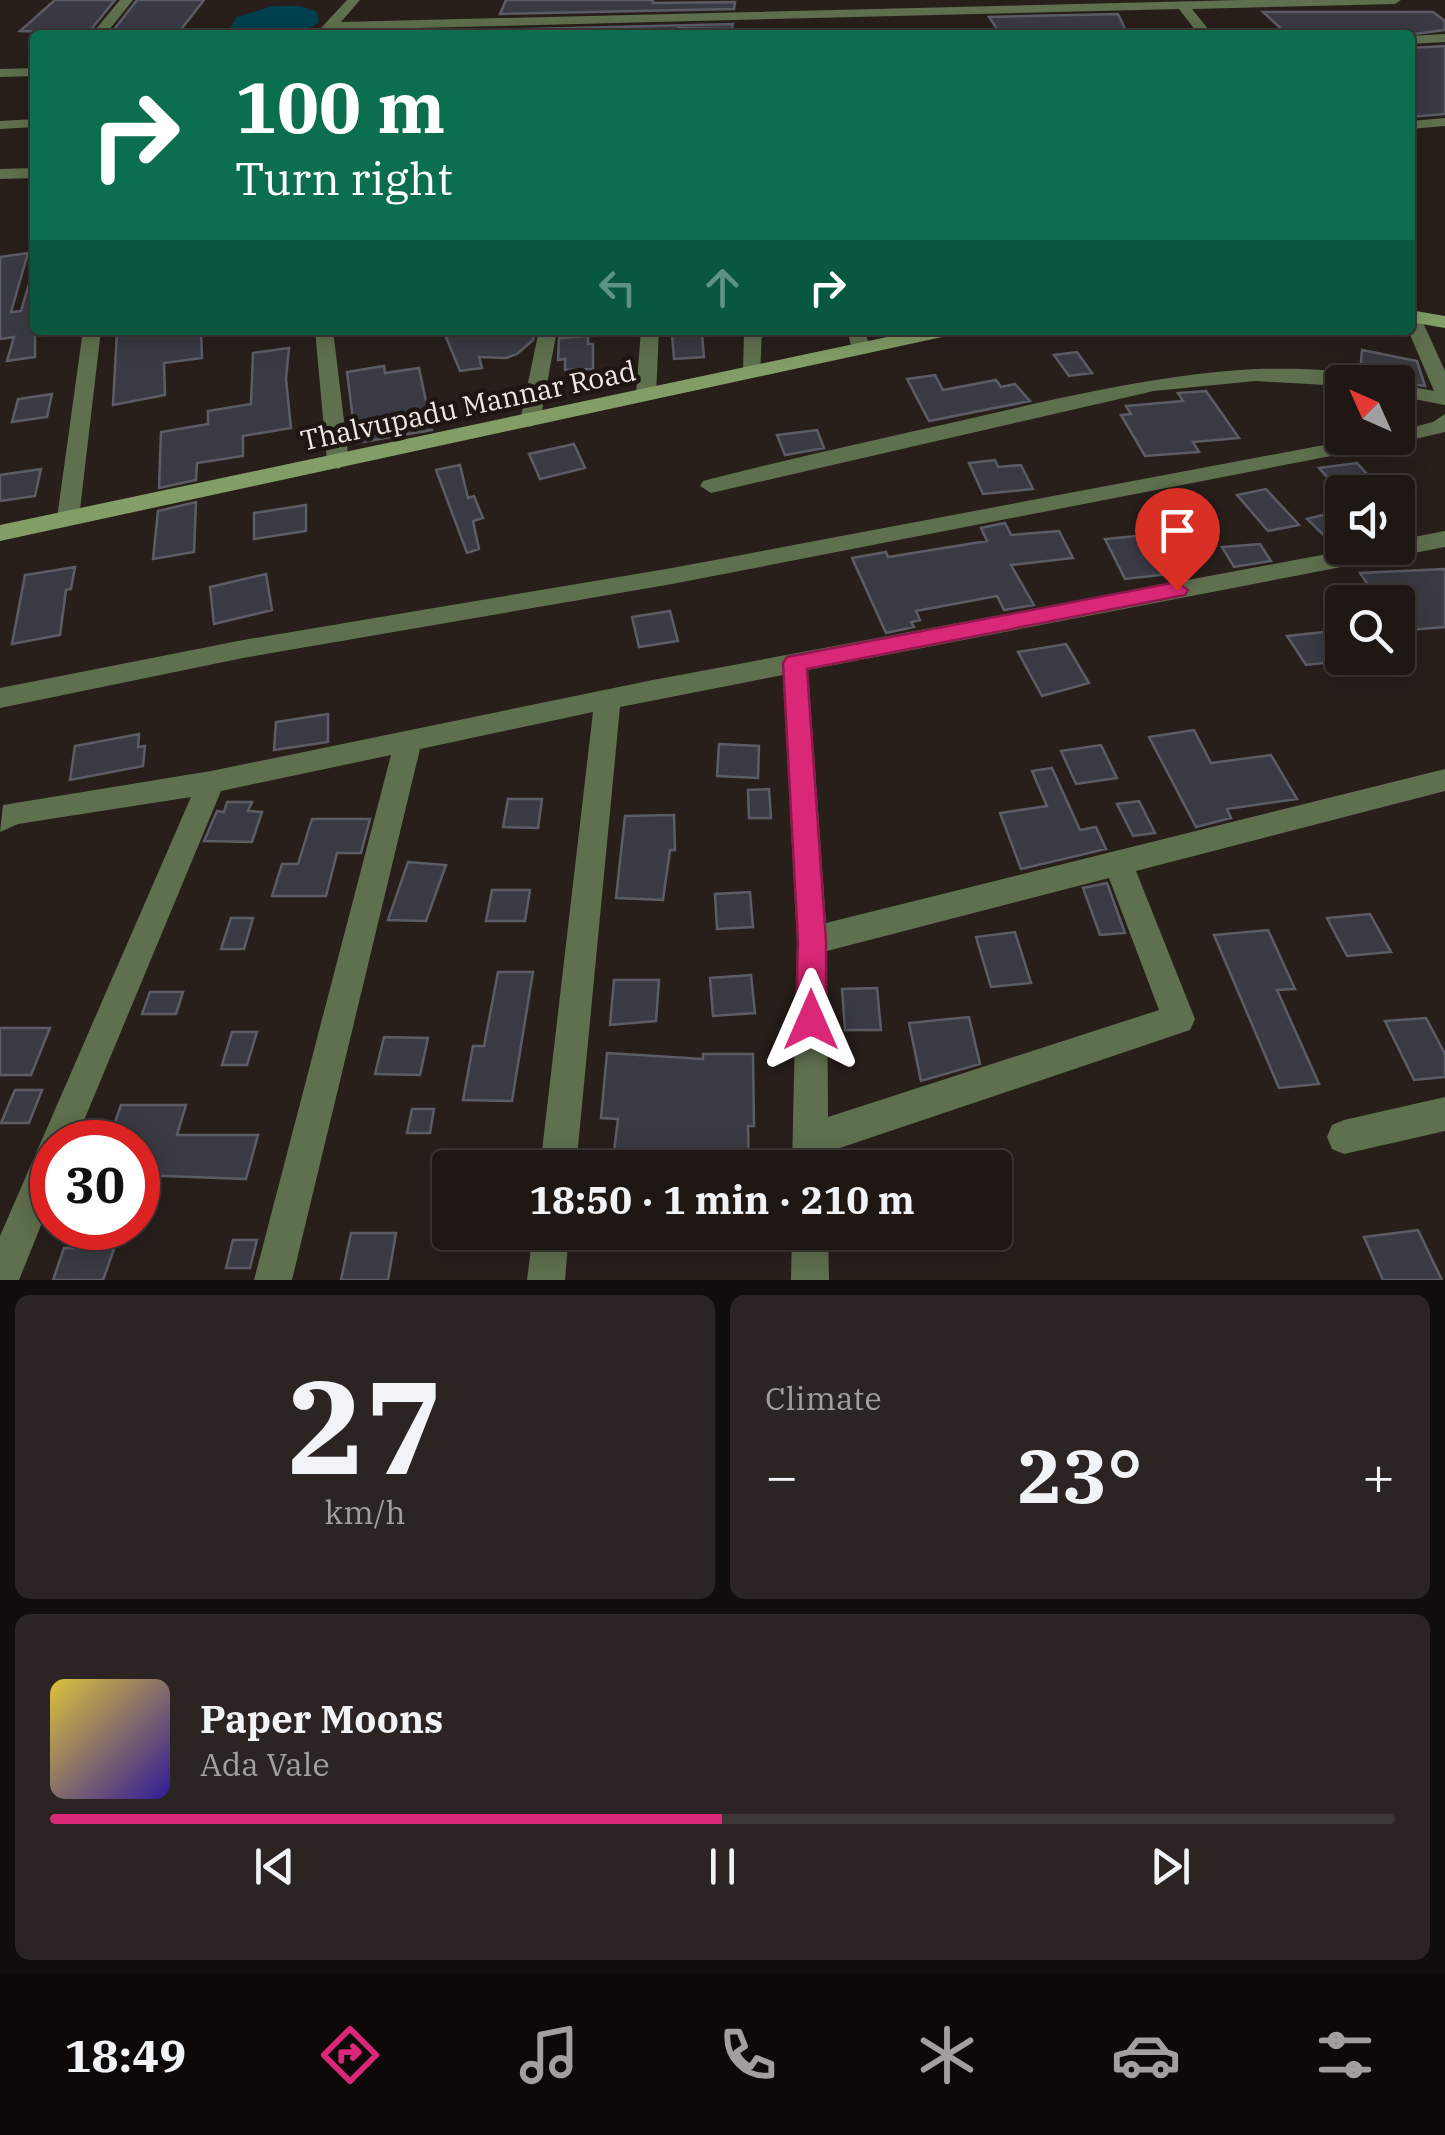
<!DOCTYPE html>
<html lang="en">
<head>
<meta charset="utf-8">
<style>
	body { margin:0; font-family:"IBM Plex Serif",serif; background:#2b2422; color:#f1f3f6; height:100vh; display:flex; flex-direction:column; font-size:38px; white-space:nowrap }
	* { box-sizing:border-box; margin:0 }
	p { font-size:32px; color:#a19fa0 }
	.icon { flex:none; width:55px; height:55px; fill:none; stroke:currentColor; stroke-width:2; stroke-linecap:round; stroke-linejoin:round }
	.map { position:relative; height:1280px; overflow:hidden }
	.drawer { display:flex; flex-direction:column; gap:15px; padding:15px; background:#100d0b; flex:1 }
	.drawer>* { flex:none }
	.banner { position:absolute; left:30px; top:30px; width:1385px; height:305px; border-radius:10px; box-shadow:0 5px 25px #0003,0 0 0 2px #3c3634; background:#0b6e4f; color:#fff; overflow:hidden }
	.needle { width:65px; rotate:315deg }
	.tools { position:absolute; left:1325px; top:365px; display:grid; gap:20px }
	.tools a { display:grid; place-items:center; width:90px; height:90px; border-radius:10px; background:#1e1714; box-shadow:0 5px 25px #0003,0 0 0 2px #3c3634; font-size:50px }
	.speed { position:absolute; left:30px; top:1120px; display:flex; gap:20px; font-size:50px; font-weight:700; text-align:center }
	.speed>* { display:grid; place-content:center; width:130px; height:130px; border-radius:50%; background:#1e1714; box-shadow:0 5px 25px #0003,0 0 0 2px #3c3634; line-height:1 }
	.speed .limit { border:15px solid #d22; background:#fff; color:#111 }
	.pin { position:absolute; display:grid; place-items:center; width:85px; height:85px; color:#fff; margin:-102px -42px; border-radius:50% 50% 50% 0; rotate:-45deg; box-shadow:0 0 10px #0007 }
	.pin .icon { rotate:45deg }
	.me { position:absolute; width:110px; margin:-55px; rotate:0deg; stroke-linejoin:round; filter:drop-shadow(0 0 8px #0008) }
	.turn { display:flex; align-items:center; gap:35px; height:210px; padding:0 40px; font-size:45px }
	.turn .icon { width:130px; height:130px; stroke-width:2.5 }
	.turn b { display:block; font-size:70px; line-height:85px }
	.lanes { display:flex; align-items:center; height:95px; padding:0 40px; background:#0003; justify-content:center; gap:50px; direction:ltr }
	.lanes .off { opacity:.35 }
	.big { font-size:75px; font-weight:700; line-height:1.1 }
	.drawer .card { flex:1; display:flex; flex-direction:column; justify-content:center; gap:15px; min-width:0; padding:0 35px; border-radius:15px; background:#2b2422 }
	.drawer .dial { align-items:center; gap:0 }
	.dial b { font-size:130px; line-height:1 }
	.song { display:flex; align-items:center; gap:30px }
	.cover { width:120px; height:120px; border-radius:15px; background:linear-gradient(135deg,hsl(50 70% 55%),hsl(250 70% 35%)) }
	.played { height:10px; border-radius:5px; background:linear-gradient(90deg,#db2777 50%,#3c3634 50%) }
	.keys { display:flex; justify-content:space-around; direction:ltr }
	.heat { display:flex; justify-content:space-between; align-items:center; font-size:55px; direction:ltr }
	.drawer .tiles { flex:1; display:grid; gap:15px; grid-template-columns:1fr 1fr }
	.card:last-child { grid-column:span 2 }
	.trip { position:absolute; left:432px; top:1150px; width:580px; height:100px; border-radius:10px; background:#1e1714; box-shadow:0 5px 25px #0003,0 0 0 2px #3c3634; font-weight:700; line-height:100px; text-align:center }
	.menu { display:flex; height:160px; justify-content:space-around; align-items:center; background:#0c0908; color:#a19fa0 }
	.menu .icon { width:70px; height:70px }
	.menu .current { color:#db2777 }
	.menu b { font-size:45px; color:#f1f3f6 }
	.map>svg:first-child { display:block }
</style>
</head>
<body>
<div class="map">
<svg width="1445" height="1280" viewBox="0 0 1445 1280">
	<rect width="100%" height="100%" fill="#281f1b"/>
	<path fill="#00404f" d="M273,6h27l17,6 2,10c-19,15 -71,23 -89,6l7,-11z"/>
	<path fill="#3a3a44" stroke="#5b5c66" stroke-width="2.5" d="M55,0h60l-27,33 -68,-2z
		M137,0h67l-25,32h-67z
		M506,0h147v3l82,-1 -1,7 -234,5z
		M1263,12h170l12,9v9l-38,5h-119z
		M1118,14l10,21h-127l-12,-18z
		M733,24l-1,5 -54,-1 -1,6 -186,1 2,-5z
		M1445,46v68l-35,3v-69z
		M28,253l-17,59 10,-1 8,-27 6,1v72l-28,4 7,-24 -14,2v-82z
		M117,330h84l1,28 -38,5 1,32 -52,10z
		M443,330h92l-2,10 -16,14 -11,4 -27,-1 3,11 -22,3z
		M702,333l2,24 -30,2 -2,-24z
		M588,336v8h5v25l-28,1v-11l-7,1 1,-22z
		M289,348l-3,31 5,49 -48,8v20l-46,7 -1,17 -37,8 2,-56 47,-8v-13l43,-7 2,-51z
		M1362,350l55,11 8,25 -59,-8 -6,-3z
		M1077,352l15,21 -23,3 -15,-21z
		M384,366l1,7 34,-5 13,62 -76,13 -9,-71z
		M935,375l8,15 53,-10 5,7 14,-3 15,17 -101,20 -22,-42z
		M1206,391l33,47 -46,4 6,10 -54,4 -24,-41 10,-1 -5,-8 57,-5 -5,-8z
		M52,394l-5,23 -35,5 6,-23z
		M817,430l7,18 -39,7 -8,-20z
		M574,444l11,24 -45,11 -11,-25z
		M995,460l3,7 23,-2 12,24 -50,5 -14,-31z
		M1357,463l24,26 -39,5 -23,-26z
		M460,465l8,33 6,-2 9,22 -10,3 6,28 -12,4 -31,-83z
		M41,469l-6,27 -35,5v-26z
		M1266,489l33,36 -31,6 -31,-36z
		M196,502l-2,50 -41,7 5,-48z
		M306,505v26l-52,8v-26z
		M1342,510v37l-5,1 -30,-29z
		M1005,523l6,12 48,-4 14,27 -62,7 23,40 -30,5 -7,-14 -81,15 4,9 -9,2 3,5 -28,6 -34,-75 34,-6 2,5 99,-16 -6,-13z
		M1157,534l22,39 -54,6 -20,-40z
		M1260,544l11,17 -37,6 -12,-20z
		M75,567l-4,22 -5,1 -6,45 -48,9 13,-69z
		M1445,569v58l-47,4v-38l-23,2 -15,-22z
		M266,574l6,36 -58,14 -4,-37z
		M670,611l8,30 -39,6 -7,-30z
		M1342,630v31l-36,4 -19,-29z
		M1066,644l23,39 -47,13 -24,-44z
		M328,714v28l-54,8 2,-28z
		M1194,730l17,33 60,-8 26,44 -70,10 4,9 -35,9 -47,-90z
		M139,734l-1,13 7,-1 -2,20 -73,14 5,-34z
		M719,744l40,2 -1,32 -41,-2z
		M1101,745l16,33 -41,6 -15,-33z
		M1052,768l28,62 16,-3 10,22 -85,20 -21,-56 47,-7 -15,-35z
		M769,789l2,29h-22l-1,-28z
		M508,799h34l-4,29 -35,-1z
		M1139,801l16,32 -22,3 -16,-32z
		M227,802h25l-4,9 14,1 -10,30 -48,-1 13,-30 7,1z
		M674,815l1,35h-5l-7,50 -47,-2 9,-82z
		M312,819h58l-9,34h-24l-11,43h-54l10,-32h16z
		M408,862l38,3 -20,56 -38,-1z
		M1107,883l18,50 -25,2 -17,-47z
		M492,890h38l-5,31h-39z
		M750,892l3,35 -36,2 -2,-35z
		M1370,914l21,38 -44,4 -20,-38z
		M231,918h22l-9,31h-23z
		M1268,930l27,59 -18,1 42,94 -40,4 -65,-153z
		M1015,932l16,51 -40,4 -15,-50z
		M498,972h35l-21,129 -49,-1 10,-54h11z
		M751,975l4,38 -42,3 -3,-38z
		M614,980h45l-3,41 -46,4z
		M877,988l4,42h-36l-3,-41z
		M150,992h33l-7,22h-34z
		M969,1017l11,47 -59,17 -12,-58z
		M1426,1018l19,36v23l-31,3 -29,-59z
		M0,1028h50l-19,47h-31z
		M232,1032h25l-10,33h-25z
		M384,1037l44,1 -8,37 -45,-1z
		M607,1053l96,6v-5h50l1,72h-6l1,42h-137l6,-49 -17,-1z
		M15,1090h27l-13,33h-28z
		M121,1105h65l-9,30h81l-12,44 -108,-4v-33h-30z
		M412,1109h22l-4,24h-23z
		M1418,1230l24,50h-59l-19,-43z
		M351,1233h45l-8,47h-47z
		M233,1240h24l-7,28h-24z
		M64,1248l50,1 -11,31h-50z"/>
	<g fill="none" stroke-linecap="round" stroke-linejoin="round">
		<path fill="#5f704e" fill-rule="evenodd" d="M120,0h13l-28,35h-14z
			M347,0h13l-19,22 901,-22h159l-6,4 -203,5 21,26h-14l-20,-26 -845,21 -13,4v-6z
			M1445,34v8l-35,2v-8z
			M35,68v8l-35,1v-8z
			M1445,118v8l-35,3v-8z
			M35,119v8l-35,2v-8z
			M35,168v10l-35,1v-10z
			M1410,311l10,5 25,55v34l-47,-9v-12l36,7 -26,-61z
			M83,330h18l-22,188 -11,7 -11,-7z
			M315,330h18l16,132 -11,7 -11,-7z
			M539,330h18l-17,91 -10,6 -10,-6z
			M641,330h18l-3,65 -10,6 -10,-6z
			M744,330h18l-2,46h-14l-3,-4z
			M847,330h18l5,19 -3,4h-14z
			M1255,369c26,0 91,-3 110,13h-23v4l-87,-5 -101,10 -443,102 -11,-7 3,-5c84,-22 168,-40 252,-59 100,-23 197,-47 300,-53z
			M1445,414v18l-47,11 -726,141 -429,74 -243,50v-20l243,-48 429,-72 689,-130h37v-7l35,-9z
			M1445,531v16l-637,123 18,253 619,-154v22l-309,80 59,148 -5,11 -362,122v16h-36l5,-227 -14,-266 -163,32 -44,461h-36l53,-456 -173,37 -128,531h-38l137,-525 -170,36 -146,351h-23v56l-33,82h-19v-44l191,-439 -173,27 -18,8 3,-27 208,-34 442,-91 706,-132h39v-8zM1109,878l50,132 -331,107 -1,-166z
			M1445,1097v34l-101,23 -12,-5 -5,-12 5,-12 12,-5z
			M533,1232h36l-4,48h-38z
			M792,1232h36l1,48h-38z"/>
		<path fill="#829d66" fill-rule="evenodd" d="M1410,310l35,6v12l-35,-6z
			M920,330h36l-9,6 -947,205v-16z"/>
	</g>
	<path fill="#db2777" stroke="#8e194d" stroke-width="2.5" d="M1177,582l11,8 -3,5 -378,74 19,272v79l-4,10 -11,5 -10,-5 -5,-10 2,-79 -15,-278 4,-6z"/>
	<g text-anchor="middle" dominant-baseline="central" stroke-width="9" stroke-linejoin="round" paint-order="stroke">
		<g font-size="28" fill="#f0e9e6" stroke="#1f1512">
			<text transform="translate(468 405) rotate(-12)">Thalvupadu Mannar Road</text>
		</g>
	</g>
</svg>
<div class="tools">
<a><svg class="needle" viewBox="-14 -14 28 28"><path d="M0-13l5 13h-10z" fill="#e53935"/><path d="M0 13l5-13h-10z" fill="#a19fa0"/></svg></a>
<a><svg class="icon" aria-label="sound" viewBox="0 0 24 24"><path d="M4 9h4l5-4v14l-5-4H4zM17 9q2 3 0 6"/></svg></a>
<a><svg class="icon" aria-label="search" viewBox="0 0 24 24"><circle cx="10" cy="10" r="6"/><path d="M15 15l6 6"/></svg></a>
</div>
<div class="speed"><div class="limit">30</div></div>
<div class="pin" style="left:1177px;top:590px;background:#d93025"><svg class="icon" aria-label="arrive" viewBox="0 0 24 24"><path d="M6 21V4h12l-3 4 3 4H6"/></svg></div>
<svg class="me" style="left:811px;top:1020px" viewBox="-20 -20 40 40"><path d="M0-17L14 15 0 8-14 15z" fill="#db2777" stroke="#fff" stroke-width="4"/></svg>
<div class="trip">18:50 · 1 min · 210 m</div>
<div class="banner">
<div class="turn"><svg class="icon" aria-label="right" viewBox="0 0 24 24"><path d="M7 20v-9h11M14 6l5 5-5 5"/></svg><div><b>100 m</b>Turn right</div></div>
<div class="lanes"><svg class="icon off" aria-label="left" viewBox="0 0 24 24"><path d="M17 20v-9H6M10 6l-5 5 5 5"/></svg><svg class="icon off" aria-label="ahead" viewBox="0 0 24 24"><path d="M12 20V5M6 11l6-6 6 6"/></svg><svg class="icon" aria-label="right" viewBox="0 0 24 24"><path d="M7 20v-9h11M14 6l5 5-5 5"/></svg></div>
</div>
</div>
<section class="drawer">
<div class="tiles">
<div class="card dial"><b>27</b><p>km/h</p></div>
<div class="card"><p>Climate</p>
<div class="heat"><a>−</a><b class="big">23°</b><a>+</a></div>
</div>
<div class="card">
<div class="song"><i class="cover"></i><div><b>Paper Moons</b><p>Ada Vale</p></div></div>
<div class="played"></div>
<div class="keys"><svg class="icon" aria-label="previous" viewBox="0 0 24 24"><path d="M18 5L8 12l10 7zM5 5v14"/></svg><svg class="icon" aria-label="pause" viewBox="0 0 24 24"><path d="M8 5v14M16 5v14"/></svg><svg class="icon" aria-label="next" viewBox="0 0 24 24"><path d="M6 5l10 7-10 7zM19 5v14"/></svg></div>
</div>
</div>
</section>
<nav class="menu">
<b>18:49</b>
<svg class="icon current" aria-label="directions" viewBox="0 0 24 24"><path d="M12 3l9 9-9 9-9-9zM9 14v-3h6M13 9l2 2-2 2"/></svg>
<svg class="icon" aria-label="music" viewBox="0 0 24 24"><path d="M9 18V5l10-2v13"/><circle cx="6" cy="18" r="3"/><circle cx="16" cy="16" r="3"/></svg>
<svg class="icon" aria-label="phone" viewBox="0 0 24 24"><path d="M5 4h4l2 5-3 2q2 4 5 5l2-3 5 2v4C11 20 4 13 5 4z"/></svg>
<svg class="icon" aria-label="climate" viewBox="0 0 24 24"><path d="M12 3v18M4 7l16 10M4 17L20 7"/></svg>
<svg class="icon" aria-label="car" viewBox="0 0 24 24"><path d="M5 17H2v-5l4-1 3-4h7l3 4 3 1v5h-3M9 17h6M6 11h13"/><circle cx="7" cy="17" r="2"/><circle cx="17" cy="17" r="2"/></svg>
<svg class="icon" aria-label="filters" viewBox="0 0 24 24"><path d="M4 7h16M4 17h16"/><circle cx="9" cy="7" r="2"/><circle cx="15" cy="17" r="2"/></svg>
</nav>
</body>
</html>
